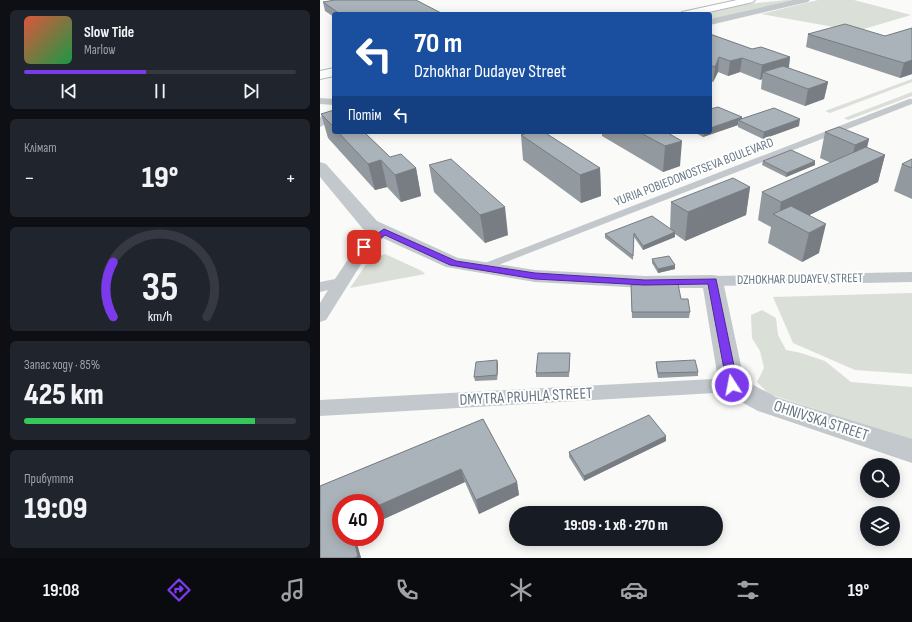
<!DOCTYPE html>
<html lang="uk">
<head>
<meta charset="utf-8">
<style>
	body { margin:0; font-family:"Sofia Sans Condensed",sans-serif; background:#20242c; color:#f1f3f6; height:100vh; display:flex; flex-direction:column; font-size:15px; white-space:nowrap }
	* { box-sizing:border-box; margin:0 }
	p { font-size:13px; color:#9ea1a6 }
	.icon { flex:none; width:22px; height:22px; fill:none; stroke:currentColor; stroke-width:2; stroke-linecap:round; stroke-linejoin:round }
	.map { position:relative; flex:1; overflow:hidden }
	.panel { display:flex; flex-direction:column; gap:10px; padding:10px; background:#0d0f14; width:320px }
	.panel>* { flex:none }
	.guide { position:absolute; left:12px; top:12px; width:380px; height:122px; border-radius:4px; box-shadow:0 2px 10px #0003; background:#1a4fa0; color:#fff; overflow:hidden }
	.buttons { position:absolute; left:540px; top:458px; display:grid; gap:8px }
	.buttons a { display:grid; place-items:center; width:40px; height:40px; border-radius:50%; background:#171b24; box-shadow:0 2px 10px #0003; font-size:20px }
	.speed { position:absolute; left:12px; top:494px; display:flex; gap:8px; font-size:20px; font-weight:700; text-align:center }
	.speed>* { display:grid; place-content:center; width:52px; height:52px; border-radius:50%; background:#171b24; box-shadow:0 2px 10px #0003; line-height:1 }
	.speed .limit { border:6px solid #d22; background:#fff; color:#111 }
	.pin { position:absolute; display:grid; place-items:center; width:34px; height:34px; color:#fff; margin:-17px; border-radius:8px; box-shadow:0 2px 6px #0006 }
	.me { position:absolute; width:44px; margin:-22px; rotate:349deg; stroke-linejoin:round; filter:drop-shadow(0 0 3px #0008) }
	.turn { display:flex; align-items:center; gap:14px; height:84px; padding:0 16px; font-size:18px }
	.turn .icon { width:52px; height:52px; stroke-width:2.5 }
	.turn b { display:block; font-size:28px; line-height:34px }
	.then { display:flex; align-items:center; height:38px; padding:0 16px; background:#0003; gap:8px; font-size:15px }
	.big { font-size:30px; font-weight:800; line-height:1.1 }
	.panel .widget { flex:1; display:flex; flex-direction:column; justify-content:center; gap:6px; min-width:0; padding:0 14px; border-radius:6px; background:#20242c }
	.panel .dial { align-items:center; gap:0 }
	.dial svg { height:104px; overflow:visible; fill:none; stroke:#363941; stroke-width:7; stroke-linecap:round; text-anchor:middle }
	.dial text { fill:#f1f3f6; stroke:none }
	.song { display:flex; align-items:center; gap:12px }
	.cover { width:48px; height:48px; border-radius:6px; background:linear-gradient(135deg,hsl(10 70% 55%),hsl(140 70% 35%)) }
	.played { height:4px; border-radius:2px; background:linear-gradient(90deg,#7c3aed 45%,#363941 45%) }
	.keys { display:flex; justify-content:space-around; direction:ltr }
	.heat { display:flex; justify-content:space-between; align-items:center; font-size:22px; direction:ltr }
	.charge { height:6px; border-radius:3px; background:linear-gradient(90deg,#34c759 85%,#363941 0) }
	.trip { position:absolute; left:189px; top:506px; width:214px; height:40px; border-radius:20px; background:#171b24; box-shadow:0 2px 10px #0003; font-weight:800; line-height:40px; text-align:center }
	.dock { display:flex; height:64px; justify-content:space-around; align-items:center; background:#090b0e; color:#9ea1a6 }
	.dock .icon { width:28px; height:28px }
	.dock .current { color:#7c3aed }
	.dock b { font-size:18px; color:#f1f3f6 }
	main { display:flex; flex:1; min-height:0 }
	.map>svg:first-child { display:block }
</style>
</head>
<body>
<main>
<section class="panel">
<div class="widget">
<div class="song"><i class="cover"></i><div><b>Slow Tide</b><p>Marlow</p></div></div>
<div class="played"></div>
<div class="keys"><svg class="icon" aria-label="previous" viewBox="0 0 24 24"><path d="M18 5L8 12l10 7zM5 5v14"/></svg><svg class="icon" aria-label="pause" viewBox="0 0 24 24"><path d="M8 5v14M16 5v14"/></svg><svg class="icon" aria-label="next" viewBox="0 0 24 24"><path d="M6 5l10 7-10 7zM19 5v14"/></svg></div>
</div>
<div class="widget"><p>Клімат</p>
<div class="heat"><a>−</a><b class="big">19°</b><a>+</a></div>
</div>
<div class="widget dial"><svg viewBox="0 0 100 80">
<path d="M14 69A42 42 0 1 1 86 69"/>
<path d="M14 69A42 42 0 0 1 14 27" stroke="#7c3aed"/>
<text x="50" y="56" font-size="32" font-weight="700">35</text>
<text x="50" y="72" font-size="11">km/h</text>
</svg></div>
<div class="widget"><p>Запас ходу · 85%</p><b class="big">425 km</b><div class="charge"></div></div>
<div class="widget"><p>Прибуття</p><b class="big">19:09</b></div>
</section>
<div class="map">
<svg width="592" height="558" viewBox="0 0 592 558">
	<rect width="100%" height="100%" fill="#fafaf8"/>
	<path fill="#dadfd7" d="M466,0h7l-81,19 -2,-1v-4h-11l28,-8z
		M498,0h36l57,15 -54,16 -96,-17z
		M592,79v3l-82,31 -5,-2z
		M592,92v4l-64,24 -4,-2z
		M65,254l37,17 3,3 -75,14 19,-28z
		M592,293v81l-57,-4 -62,-27 -20,-46z
		M442,310l14,8 2,17 8,15 15,3 24,8 26,21 61,5v53l-143,-46 -12,-12 7,-14 -4,-17 -8,-13 -1,-23z"/>
	<g fill="none" stroke-linecap="round" stroke-linejoin="round">
		<defs>
			<path id="secondary" d="M417,0h18l-2,2 -53,12h-19l1,-2z
				M14,68v8l-14,3v-8z"/>
		</defs>
		<use href="#secondary" stroke="#b3babf" stroke-width="2"/>
		<path fill="#c3c8cc" fill-rule="evenodd" d="M589,99h3v5l-424,165h-8l-2,-2 2,-2z"/>
		<path fill="#c3c8cc" fill-rule="evenodd" d="M0,98l14,1v6l-14,-1z
			M64,227l5,1 2,3 -21,19 -44,70 -6,2v-19l8,-13 -8,2v-10l15,-3c12,-17 27,-47 49,-52z
			M592,272v10l-200,4 -6,-2 -2,-3 2,-3 6,-2z
			M412,378l7,2 3,5 -3,5 -7,2 -412,24v-16z"/>
		<path fill="#c3c8cc" fill-rule="evenodd" d="M473,0h17l-2,2 -98,23v-6z
			M14,110v10l-14,7v-10z
			M0,162l6,2 51,57 81,37 77,12 110,6 67,-1 7,1 4,5 21,99 32,17 136,42v24l-154,-52 -35,-19 -4,-7 -16,-97h-58l-110,-6 -89,-15 -83,-38 -43,-52z"/>
		<use href="#secondary" fill="#fff" fill-rule="evenodd"/>
	</g>
	<path fill="#929a9f" d="M3,2l120,12h-109v3l-9,-6z
		M592,28v46l-12,4 -94,-31 2,-13 77,2z
		M390,34l42,15 38,8 -1,11 39,14 -4,17 -19,7 -44,-17 1,-10 -2,1 -20,-8 -12,4 -10,-4 -5,10 -3,-1z
		M14,110v22h30l26,25 26,11 5,28 -20,6 -14,-15 -12,3 -47,-52 -7,-24z
		M422,117v2l57,7 -36,13 -25,-12v-2l-35,12 -9,-5h16z
		M282,132h64l14,34 -17,6 -61,-36z
		M505,132l44,7 -2,9 18,7 -7,27 -69,33 10,38 -17,9 -34,-19 3,-16 -13,-7 4,-28 69,-29 -11,-5z
		M201,135l79,33 1,28 -20,7 -58,-43z
		M592,159v40l-18,-8 8,-27z
		M443,161l52,4 -29,12 -24,-12z
		M109,165l79,70 -23,8 -51,-51z
		M430,187l-4,28 -61,26 -10,-7v3l-32,13 -9,-13 -1,23 -28,-22v-4l65,-5 1,-27z
		M332,259l23,10 -17,4 -6,-10z
		M311,285l50,14 9,13 -1,6h-57z
		M250,357l-1,20h-33v-4z
		M177,360l1,5 -1,15 -22,1 -1,-4z
		M336,362l42,10v4l-40,2 -2,-11z
		M163,419l34,63 2,13 -40,19 -14,-32 -90,41v-20h-34v34h14l6,21h-41v-72z
		M346,441l-82,40 -15,-24v-5z"/>
	<path fill="#777d82" d="M399,57l-1,15 -5,10 2,-15z
		M470,57l-2,15h-25l-1,7 -2,1 2,-15z
		M422,58l-2,14 -12,4 2,-15z
		M592,60v14l-12,4 4,-15z
		M508,82l-4,17 -19,7 3,-17z
		M422,117l-1,5 -3,-2v5l-35,12 1,-5h6v-4z
		M480,119l-1,7 -36,13 1,-7z
		M549,139l-7,26 -13,6 6,-26z
		M362,141l-2,25 -17,6 2,-26z
		M565,155l-7,27 -87,42 -12,-7 2,-15z
		M61,160l6,27 -12,3 -7,-26z
		M495,161v4l-29,12 1,-4z
		M96,168l5,28 -20,6 -6,-27z
		M280,168l1,28 -20,7 -1,-28z
		M430,187l-4,28 -61,26 3,-29z
		M185,207l3,28 -23,8 -5,-28z
		M506,224l-7,29 -17,9 7,-29z
		M355,232v5l-32,13v-4z
		M355,265v4l-17,4v-4z
		M177,360l1,5 -1,15z
		M346,436v5l-82,40v-5z
		M141,469l4,13 -90,41v-16z
		M197,482l2,13 -40,19 -3,-14z
		M33,537h2l6,21h-6z"/>
	<path fill="#aab3b9" stroke="#777d82" d="M15,0h81l27,14h-103l-17,-12z
		M525,24l40,12 27,-8v32l-8,3 -96,-29z
		M390,34l42,15 9,-2 29,10 -28,8 -20,-7 -12,3 -11,-4 -4,10 -5,-2z
		M463,66l45,16 -20,7 -45,-17z
		M398,107l24,10 -32,11v-19z
		M454,108l26,11 -36,13 -26,-12z
		M14,110v17l-13,-13z
		M519,127l30,12 -14,6 -30,-13z
		M18,132h26l26,25 11,-3 15,14 -21,7 -14,-15 -13,4z
		M210,132h14l56,36 -20,7 -59,-40z
		M319,132h27l16,9 -17,5z
		M546,147l19,8 -104,47 -19,-10z
		M471,150l24,11 -28,12 -24,-12z
		M131,159l54,48 -25,8 -51,-50z
		M592,159v9l-10,-4z
		M413,178l17,9 -62,25 -17,-10z
		M471,206l35,18 -17,9 -36,-19z
		M332,216l23,16 -32,14 -9,-13 -1,23 -28,-22z
		M349,256l6,9 -17,4 -6,-10z
		M358,284l3,15h7l2,13h-58l-1,-27z
		M218,353h32l-1,19 -33,1z
		M177,360v15l-23,2 2,-15z
		M375,360l3,12 -40,1 -2,-11z
		M329,415l17,21 -82,40 -15,-24z
		M163,419l34,63 -41,18 -15,-31 -86,38v-4h-34v34h12l5,19 -3,2h-35v-72z"/>
	<path fill="#7c3aed" stroke="#51269a" d="M64,229l72,32 79,12 110,7 71,-1 22,106 -2,3h-8l-1,-3 -19,-101 -63,1 -110,-6 -85,-14 -65,-30 -18,14h-6l-1,-2 1,-2z"/>
	<g text-anchor="middle" dominant-baseline="central" stroke-width="4" stroke-linejoin="round" paint-order="stroke">
		<g font-size="13" fill="#657683" stroke="#fff">
			<text transform="translate(374 172) rotate(-21)">YURIIA POBIEDONOSTSEVA BOULEVARD</text>
			<text transform="translate(480 279) rotate(-1)">DZHOKHAR DUDAYEV STREET</text>
		</g>
		<g font-size="16" fill="#657683" stroke="#fff">
			<text transform="translate(206 397) rotate(-3)">DMYTRA PRUHLA STREET</text>
			<text transform="translate(501 421) rotate(18)">OHNIVSKA STREET</text>
		</g>
	</g>
</svg>
<div class="buttons">
<a><svg class="icon" aria-label="search" viewBox="0 0 24 24"><circle cx="10" cy="10" r="6"/><path d="M15 15l6 6"/></svg></a>
<a><svg class="icon" aria-label="layers" viewBox="0 0 24 24"><path d="M12 4l9 5-9 5-9-5zM3 14l9 5 9-5"/></svg></a>
</div>
<div class="speed"><div class="limit">40</div></div>
<div class="pin" style="left:44px;top:247px;background:#d93025"><svg class="icon" aria-label="arrive" viewBox="0 0 24 24"><path d="M6 21V4h12l-3 4 3 4H6"/></svg></div>
<svg class="me" style="left:412px;top:385px" viewBox="-20 -20 40 40"><circle r="17" fill="#7c3aed" stroke="#fff" stroke-width="3"/><path d="M0-11L8 9 0 5-8 9z" fill="#fff"/></svg>
<div class="trip">19:09 · 1 хв · 270 m</div>
<div class="guide">
<div class="turn"><svg class="icon" aria-label="left" viewBox="0 0 24 24"><path d="M17 20v-9H6M10 6l-5 5 5 5"/></svg><div><b>70 m</b>Dzhokhar Dudayev Street</div></div>
<div class="then">Потім<svg class="icon" aria-label="left" viewBox="0 0 24 24"><path d="M17 20v-9H6M10 6l-5 5 5 5"/></svg></div>
</div>
</div>
</main>
<nav class="dock">
<b>19:08</b>
<svg class="icon current" aria-label="directions" viewBox="0 0 24 24"><path d="M12 3l9 9-9 9-9-9zM9 14v-3h6M13 9l2 2-2 2"/></svg>
<svg class="icon" aria-label="music" viewBox="0 0 24 24"><path d="M9 18V5l10-2v13"/><circle cx="6" cy="18" r="3"/><circle cx="16" cy="16" r="3"/></svg>
<svg class="icon" aria-label="phone" viewBox="0 0 24 24"><path d="M5 4h4l2 5-3 2q2 4 5 5l2-3 5 2v4C11 20 4 13 5 4z"/></svg>
<svg class="icon" aria-label="climate" viewBox="0 0 24 24"><path d="M12 3v18M4 7l16 10M4 17L20 7"/></svg>
<svg class="icon" aria-label="car" viewBox="0 0 24 24"><path d="M5 17H2v-5l4-1 3-4h7l3 4 3 1v5h-3M9 17h6M6 11h13"/><circle cx="7" cy="17" r="2"/><circle cx="17" cy="17" r="2"/></svg>
<svg class="icon" aria-label="filters" viewBox="0 0 24 24"><path d="M4 7h16M4 17h16"/><circle cx="9" cy="7" r="2"/><circle cx="15" cy="17" r="2"/></svg>
<b>19°</b>
</nav>
</body>
</html>
